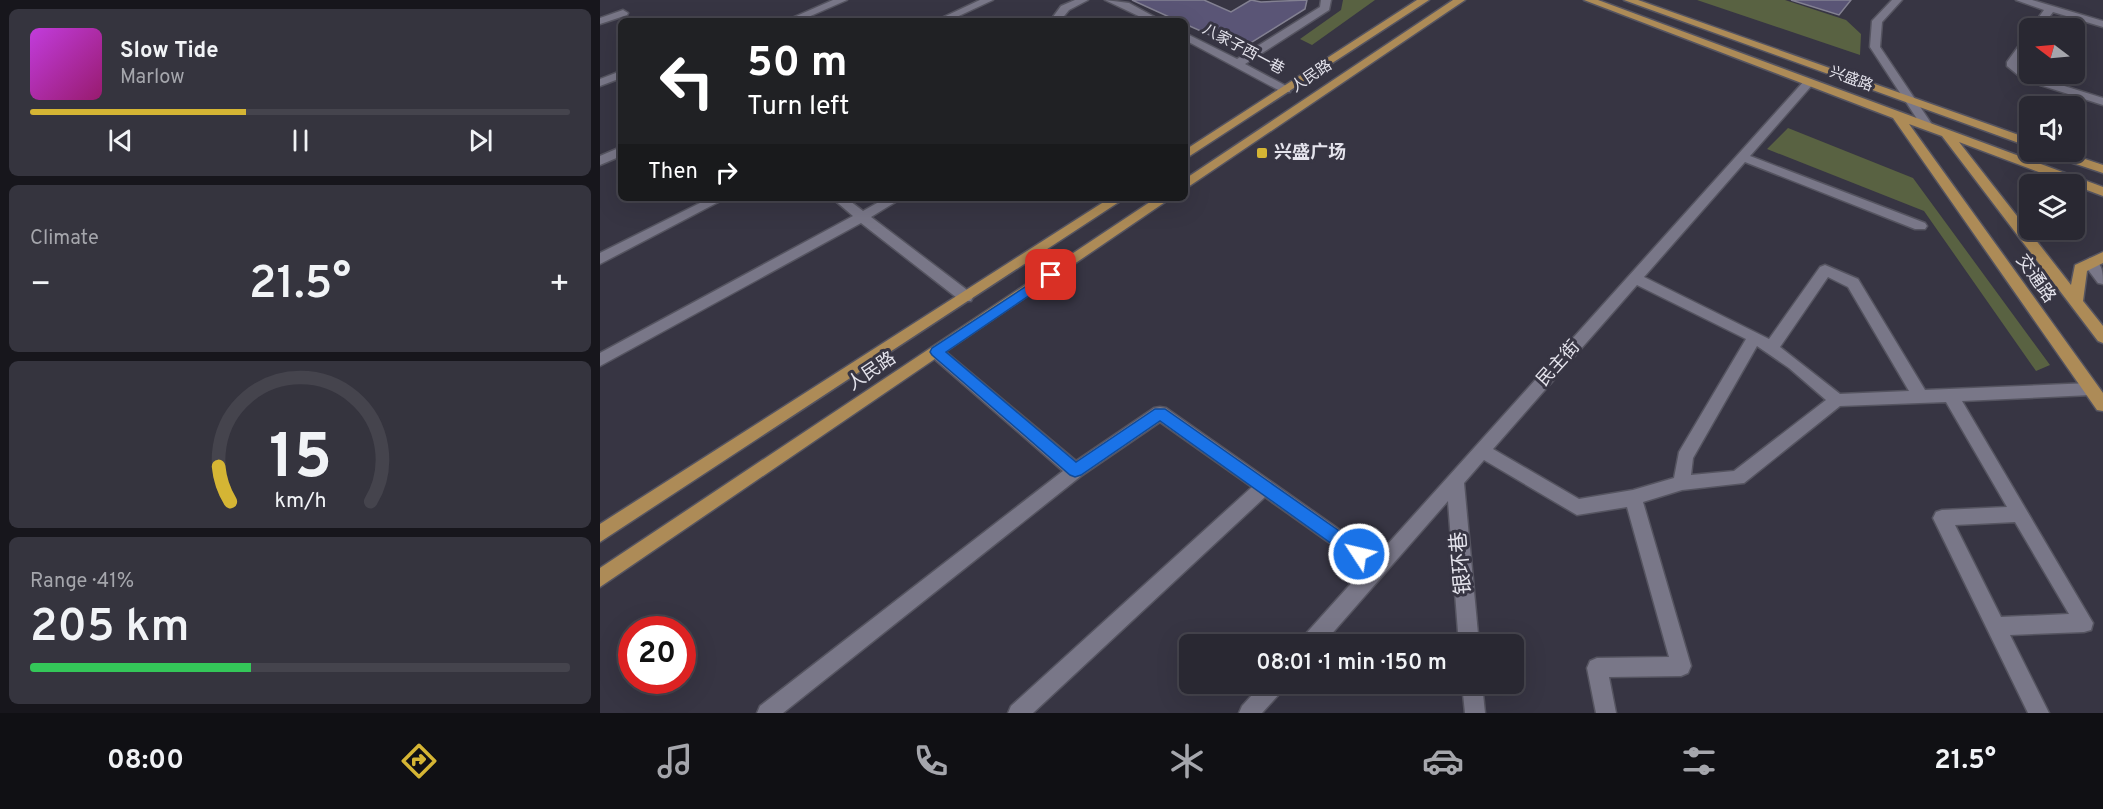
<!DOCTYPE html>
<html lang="en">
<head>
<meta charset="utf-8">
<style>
	body { margin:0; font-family:Overpass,"Noto Sans SC",sans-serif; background:#35343e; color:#f1f3f6; height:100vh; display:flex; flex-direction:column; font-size:22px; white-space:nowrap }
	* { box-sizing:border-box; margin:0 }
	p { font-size:20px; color:#a5a6ac }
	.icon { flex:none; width:33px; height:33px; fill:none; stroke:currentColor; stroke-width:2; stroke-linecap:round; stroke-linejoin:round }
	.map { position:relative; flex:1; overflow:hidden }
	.panel { display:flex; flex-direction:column; gap:9px; padding:9px; background:#17161c; width:600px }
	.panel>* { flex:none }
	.top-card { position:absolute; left:18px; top:18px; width:570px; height:183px; border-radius:9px; box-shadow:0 6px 24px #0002,0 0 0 2px #45444d; background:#202124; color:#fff; overflow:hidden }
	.needle { width:39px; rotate:286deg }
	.buttons { position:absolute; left:1419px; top:18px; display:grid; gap:12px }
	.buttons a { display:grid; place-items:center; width:66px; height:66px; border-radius:9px; background:#292832; box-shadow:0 6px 24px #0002,0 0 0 2px #45444d; font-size:30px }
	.speed { position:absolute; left:18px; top:616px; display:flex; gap:12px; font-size:30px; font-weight:700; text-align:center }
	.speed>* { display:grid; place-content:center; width:78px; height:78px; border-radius:50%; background:#292832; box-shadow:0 6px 24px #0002,0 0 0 2px #45444d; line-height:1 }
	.speed .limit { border:9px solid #d22; background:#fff; color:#111 }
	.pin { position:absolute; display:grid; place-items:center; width:51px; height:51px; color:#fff; margin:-26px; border-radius:12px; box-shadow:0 3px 9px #0006 }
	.me { position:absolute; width:66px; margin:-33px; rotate:305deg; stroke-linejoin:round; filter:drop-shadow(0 0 4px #0008) }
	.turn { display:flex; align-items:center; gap:21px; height:126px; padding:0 30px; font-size:27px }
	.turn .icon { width:78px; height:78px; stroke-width:2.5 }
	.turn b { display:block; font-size:42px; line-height:51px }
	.then { display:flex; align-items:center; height:57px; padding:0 30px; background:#0003; gap:12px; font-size:22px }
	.big { font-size:45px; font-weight:600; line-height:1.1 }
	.panel .card { flex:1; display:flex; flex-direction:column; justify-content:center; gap:9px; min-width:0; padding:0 21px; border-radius:9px; background:#35343e }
	.panel .dial { align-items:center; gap:0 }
	.dial svg { height:156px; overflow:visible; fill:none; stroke:#45444d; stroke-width:7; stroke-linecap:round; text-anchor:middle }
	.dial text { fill:#f1f3f6; stroke:none }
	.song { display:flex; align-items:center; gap:18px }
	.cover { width:72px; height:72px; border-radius:9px; background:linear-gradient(135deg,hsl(290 70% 55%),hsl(320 70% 35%)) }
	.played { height:6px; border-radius:3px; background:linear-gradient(90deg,#d5b534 40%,#45444d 40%) }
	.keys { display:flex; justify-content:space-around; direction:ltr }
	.heat { display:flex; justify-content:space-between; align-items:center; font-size:33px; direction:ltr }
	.charge { height:9px; border-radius:4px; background:linear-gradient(90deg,#34c759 41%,#45444d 0) }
	.trip { position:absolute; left:579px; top:634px; width:345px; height:60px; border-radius:9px; background:#292832; box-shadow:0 6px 24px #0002,0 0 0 2px #45444d; font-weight:600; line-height:60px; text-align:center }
	.dock { display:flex; height:96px; justify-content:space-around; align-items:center; background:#101014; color:#a5a6ac }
	.dock .icon { width:42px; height:42px }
	.dock .active { color:#d5b534 }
	.dock b { font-size:27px; color:#f1f3f6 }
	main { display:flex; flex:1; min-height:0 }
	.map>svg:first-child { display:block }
</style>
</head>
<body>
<main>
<section class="panel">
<div class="card">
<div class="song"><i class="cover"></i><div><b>Slow Tide</b><p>Marlow</p></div></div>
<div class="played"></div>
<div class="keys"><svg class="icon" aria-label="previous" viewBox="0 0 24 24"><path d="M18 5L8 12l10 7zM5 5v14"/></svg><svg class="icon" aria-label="pause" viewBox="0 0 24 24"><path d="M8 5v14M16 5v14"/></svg><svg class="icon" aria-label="next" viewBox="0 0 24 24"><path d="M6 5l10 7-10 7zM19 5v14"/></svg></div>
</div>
<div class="card"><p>Climate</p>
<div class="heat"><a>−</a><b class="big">21.5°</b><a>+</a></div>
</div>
<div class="card dial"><svg viewBox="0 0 100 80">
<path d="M14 69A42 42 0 1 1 86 69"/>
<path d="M14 69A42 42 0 0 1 8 51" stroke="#d5b534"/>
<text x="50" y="56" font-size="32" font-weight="700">15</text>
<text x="50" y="72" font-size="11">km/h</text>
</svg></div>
<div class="card"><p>Range · 41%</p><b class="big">205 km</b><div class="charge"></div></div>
</section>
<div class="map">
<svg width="1503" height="713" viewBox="0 0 1503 713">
	<rect width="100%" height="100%" fill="#373543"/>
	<path fill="#596242" d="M743,0h32l-63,45 -12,-6 41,-29z
		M1097,0h88l61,20 15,14 -1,21z
		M1188,128l125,50 137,187 -14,6 -112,-160 -157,-62z"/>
	<path fill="#5a5576" stroke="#838192" stroke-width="1.5" d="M532,0h72l27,12 20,-12 10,2 46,-2 -2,9 -64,40 -56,-25v-3h-7z
		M1191,0h60l-12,15z"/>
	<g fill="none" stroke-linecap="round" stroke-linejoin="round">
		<defs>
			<path id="minor" d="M233,0h14l-48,21h-14z
				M380,0h13l-45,21h-13z
				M475,0h13l-19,10 -9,11h-10l11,-15z
				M505,0l24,3 33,18h-13z
				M721,0h10l-2,10 -84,54 45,24v4h-8l-97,-52v-7l52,26 83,-52z
				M1292,0h10l-20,22 -2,25 53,79 -2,2h-8l-53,-81 2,-26z
				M1416,0h16l71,21v6l-50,-15 -12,16h-10l13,-18z
				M23,10l5,3 -1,2 -27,9v-6z
				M1430,35v11l-13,17 15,13 71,22v7l-79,-25 -17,-14v-4l19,-26z
				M21,71v7l-21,8v-7z
				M1209,79l4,1v4l-63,72 175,67 2,3 -2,3h-10l-170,-67 -101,115 125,62 51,-72 5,-2 33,14 67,111 166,-7 5,2 3,4 -3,4 -5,2 -129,6 131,222 -2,7 -7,2 -74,3 39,78h-21l-95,-195 3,-6 6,-2 65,-3 -61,-105 -106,4 -96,77 -62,7 -39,12 48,164 -3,7 -7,3 -72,1 7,36h-20l-9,-45 3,-7 7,-3 72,-1 -42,-150 -50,8 -93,-55 -20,23 15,162h-20l-11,-144 -126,144h-23l3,-7 63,-70 -100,-71 -232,216h-25l3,-7 241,-219 -92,-65 -79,54 -298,237h-26l3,-7 303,-235 -132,-115 -2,-4 2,-4h10l135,113 78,-53 6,-1 6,1 211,148 428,-476zM1228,277l20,10 61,104 -69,3 -60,-47zM1037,285l109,54 -67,113 -5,26 -41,12 -54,9 -86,-50zM1157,346l32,22 37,32 -92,71 -43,4 2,-17zM1415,522l54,92 -68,3 -46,-92z
				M21,147v9l-21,9v-9z
				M110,198h16l-126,66v-11z
				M232,198h14l17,13 23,-13h16l-31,19 100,76 2,4 -2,4h-10l-100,-78 -261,143v-13l253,-137z
				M1490,258c13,4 13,15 13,26l-5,-1 -15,-20z
				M662,684h23l-3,7 -20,22h-23l3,-7z
				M862,684h20l3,29h-20z"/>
			<path id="major" d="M817,0h12l-244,159v-9z
				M853,0h12l-280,189v-10z
				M984,0h14l505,187v9l-144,-54 112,143 4,-20 28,-13v11l-16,8 -4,30 20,25v17l-5,-2 -156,-205 -33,-12 194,269v18l-6,-1 -204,-292z
				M1024,0h14l392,139v8z
				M1447,152h17l39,13v8l-54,-18z
				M510,198h15l-525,344v-18z
				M556,198h15l-571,389v-19z"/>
		</defs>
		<use href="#minor" stroke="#555460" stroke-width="3"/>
		<use href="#major" stroke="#555460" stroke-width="3"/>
		<use href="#minor" fill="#797788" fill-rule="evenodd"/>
		<use href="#major" fill="#ad8b57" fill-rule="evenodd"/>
	</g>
	<path fill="#1a73e8" stroke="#114b97" stroke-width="1.5" d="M451,270l6,5 -2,3 -109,74 130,110 79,-53h10l200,140 2,5 -2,5 -6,2 -6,-2 -193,-138 -79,54 -6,2 -5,-2 -138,-120 -2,-3 2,-4z"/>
	<rect fill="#d5b534" stroke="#373543" stroke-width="2" x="656" y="147" width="12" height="12" rx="3"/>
	<g text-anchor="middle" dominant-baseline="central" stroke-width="6" stroke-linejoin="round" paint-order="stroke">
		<g font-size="15" fill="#e4e3ec" stroke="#373543">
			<text transform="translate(643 50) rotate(28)">八家子西一巷</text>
			<text transform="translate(712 77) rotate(-34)">人民路</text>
			<text transform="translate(1251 80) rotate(20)">兴盛路</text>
		</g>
		<g font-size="18" font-weight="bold" fill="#e4e3ec" stroke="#373543" text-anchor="start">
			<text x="674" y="153">兴盛广场</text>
		</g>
		<g font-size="18" fill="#e4e3ec" stroke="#373543">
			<text transform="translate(1435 279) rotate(55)">交通路</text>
			<text transform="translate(959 364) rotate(-48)">民主街</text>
			<text transform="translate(272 372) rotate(-34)">人民路</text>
		</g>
		<g font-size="21" fill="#e4e3ec" stroke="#373543">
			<text transform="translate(862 563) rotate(-95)">银环巷</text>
		</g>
	</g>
</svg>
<div class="buttons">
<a><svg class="needle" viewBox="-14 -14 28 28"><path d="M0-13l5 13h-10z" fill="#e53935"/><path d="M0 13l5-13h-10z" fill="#a5a6ac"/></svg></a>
<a><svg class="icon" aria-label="sound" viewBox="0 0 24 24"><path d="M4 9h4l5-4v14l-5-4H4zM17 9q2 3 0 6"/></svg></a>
<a><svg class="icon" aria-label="layers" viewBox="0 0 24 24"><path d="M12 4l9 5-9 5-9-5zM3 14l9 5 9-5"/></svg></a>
</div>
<div class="speed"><div class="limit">20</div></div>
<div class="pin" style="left:451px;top:275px;background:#d93025"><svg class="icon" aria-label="arrive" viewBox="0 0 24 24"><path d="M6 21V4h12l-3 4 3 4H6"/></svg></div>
<svg class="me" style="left:759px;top:554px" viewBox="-20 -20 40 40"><circle r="17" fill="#1a73e8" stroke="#fff" stroke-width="3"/><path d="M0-11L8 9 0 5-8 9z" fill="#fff"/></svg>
<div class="trip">08:01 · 1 min · 150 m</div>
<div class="top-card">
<div class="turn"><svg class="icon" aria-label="left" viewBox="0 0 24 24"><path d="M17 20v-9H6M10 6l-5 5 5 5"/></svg><div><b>50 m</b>Turn left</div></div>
<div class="then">Then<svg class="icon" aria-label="right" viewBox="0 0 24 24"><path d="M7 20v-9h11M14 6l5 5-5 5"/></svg></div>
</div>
</div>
</main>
<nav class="dock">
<b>08:00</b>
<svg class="icon active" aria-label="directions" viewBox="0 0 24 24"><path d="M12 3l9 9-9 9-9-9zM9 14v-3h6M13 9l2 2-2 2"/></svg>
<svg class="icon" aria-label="music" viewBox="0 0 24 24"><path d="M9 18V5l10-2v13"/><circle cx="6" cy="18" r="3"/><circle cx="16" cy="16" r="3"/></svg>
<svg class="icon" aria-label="phone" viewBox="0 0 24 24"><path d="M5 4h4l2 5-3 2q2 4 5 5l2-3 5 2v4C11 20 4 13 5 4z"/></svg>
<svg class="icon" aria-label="climate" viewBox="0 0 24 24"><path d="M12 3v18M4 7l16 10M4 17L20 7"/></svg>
<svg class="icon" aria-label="car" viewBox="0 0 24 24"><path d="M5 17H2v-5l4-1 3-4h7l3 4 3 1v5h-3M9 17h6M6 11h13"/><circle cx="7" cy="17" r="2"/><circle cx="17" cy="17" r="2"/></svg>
<svg class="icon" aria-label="filters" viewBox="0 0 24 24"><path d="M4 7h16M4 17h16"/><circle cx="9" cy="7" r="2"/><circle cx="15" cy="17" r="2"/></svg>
<b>21.5°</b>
</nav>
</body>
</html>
